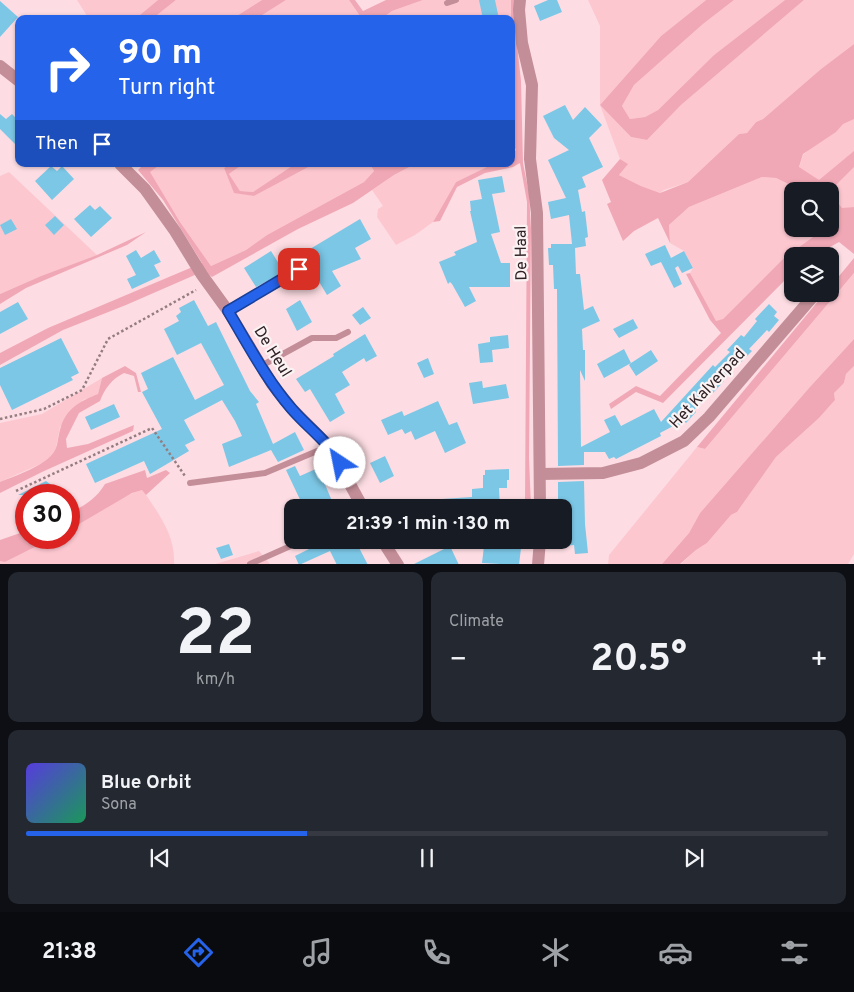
<!DOCTYPE html>
<html lang="en">
<head>
<meta charset="utf-8">
<style>
	body { margin:0; font-family:Overpass,sans-serif; background:#242831; color:#f1f3f6; height:100vh; display:flex; flex-direction:column; font-size:19px; white-space:nowrap }
	* { box-sizing:border-box; margin:0 }
	p { font-size:16px; color:#9ea1a6 }
	.icon { flex:none; width:28px; height:28px; fill:none; stroke:currentColor; stroke-width:2; stroke-linecap:round; stroke-linejoin:round }
	.map { position:relative; height:564px; overflow:hidden }
	.drawer { display:flex; flex-direction:column; gap:8px; padding:8px; background:#0d0f14; flex:1 }
	.drawer>* { flex:none }
	.guide { position:absolute; left:15px; top:15px; width:500px; height:152px; border-radius:10px; box-shadow:0 1px 4px #0004; background:#2563eb; color:#fff; overflow:hidden }
	.buttons { position:absolute; left:784px; top:182px; display:grid; gap:10px }
	.buttons a { display:grid; place-items:center; width:55px; height:55px; border-radius:10px; background:#171b24; box-shadow:0 1px 4px #0004; font-size:25px }
	.speed { position:absolute; left:15px; top:484px; display:flex; gap:10px; font-size:25px; font-weight:700; text-align:center }
	.speed>* { display:grid; place-content:center; width:65px; height:65px; border-radius:50%; background:#171b24; box-shadow:0 1px 4px #0004; line-height:1 }
	.speed .limit { border:8px solid #d22; background:#fff; color:#111 }
	.pin { position:absolute; display:grid; place-items:center; width:42px; height:42px; color:#fff; margin:-21px; border-radius:10px; box-shadow:0 2px 8px #0006 }
	.me { position:absolute; width:55px; margin:-28px; rotate:326deg; stroke-linejoin:round; filter:drop-shadow(0 0 4px #0008) }
	.turn { display:flex; align-items:center; gap:18px; height:105px; padding:0 20px; font-size:22px }
	.turn .icon { width:65px; height:65px; stroke-width:2.5 }
	.turn b { display:block; font-size:35px; line-height:42px }
	.then { display:flex; align-items:center; height:48px; padding:0 20px; background:#0003; gap:10px; font-size:19px }
	.big { font-size:38px; font-weight:700; line-height:1.1 }
	.drawer .tile { flex:1; display:flex; flex-direction:column; justify-content:center; gap:8px; min-width:0; padding:0 18px; border-radius:10px; background:#242831 }
	.drawer .dial { align-items:center; gap:0 }
	.dial b { font-size:65px; line-height:1 }
	.song { display:flex; align-items:center; gap:15px }
	.cover { width:60px; height:60px; border-radius:8px; background:linear-gradient(135deg,hsl(250 70% 55%),hsl(150 70% 35%)) }
	.played { height:5px; border-radius:2px; background:linear-gradient(90deg,#2563eb 35%,#363941 35%) }
	.keys { display:flex; justify-content:space-around; direction:ltr }
	.heat { display:flex; justify-content:space-between; align-items:center; font-size:28px; direction:ltr }
	.drawer .tiles { flex:1; display:grid; gap:8px; grid-template-columns:1fr 1fr }
	.tile:last-child { grid-column:span 2 }
	.trip { position:absolute; left:284px; top:499px; width:288px; height:50px; border-radius:10px; background:#171b24; box-shadow:0 1px 4px #0004; font-weight:700; line-height:50px; text-align:center }
	.dock { display:flex; height:80px; justify-content:space-around; align-items:center; background:#090b0e; color:#9ea1a6 }
	.dock .icon { width:35px; height:35px }
	.dock .active { color:#2563eb }
	.dock b { font-size:22px; color:#f1f3f6 }
	.map>svg:first-child { display:block }
</style>
</head>
<body>
<div class="map">
<svg width="854" height="565" viewBox="0 0 854 565">
	<rect width="100%" height="100%" fill="#fddde3"/>
	<path fill="#fdc7d0" d="M77,0h81l-23,19h-46z
		M176,0h86l-30,19h-80z
		M286,0h63l13,19h-106z
		M423,0h88v19h-130l11,-8z
		M588,0h118l-45,36 -61,69 31,32 16,3 34,-35 123,-105h50v44l-33,25 -58,50 -7,3 -9,11 -8,1 -51,48 -24,8 -4,3 -19,-7 -22,-11 8,-11 -7,-5 -20,-54v-79z
		M734,0h51l-71,55 -56,55 -13,7 -15,2 -8,-13 12,-21 69,-61z
		M854,107v100l-12,2 -12,-12v-6h-6l-25,-23 4,-13z
		M161,164h70l-7,4 10,24 20,4 60,-32h56l4,7 -10,11 -97,53 -21,15 -35,16 -31,-44 -31,-50z
		M243,164h52l-42,28 -13,-1 -11,-17z
		M415,164h78l-37,18 -23,40 -18,13 -19,10 -19,-28 1,-8 5,-3 -11,-16 22,-15z
		M9,172l88,83 -56,21 -41,18v-118z
		M762,177l14,1 27,13h-11v38h32l-40,29 -61,61 -7,3 -26,-49 3,-5 -9,-17 -14,-8 -1,-18 20,-18z
		M854,273v66l-45,49 -109,125 -11,20 -27,31 -54,1 1,-10 88,-108 8,2z
		M854,366v188l-6,10 -168,1 16,-15 11,-7 24,-28 6,-3 39,-55 43,-39 16,-18 -1,-7 10,-10 2,-9z
		M102,378l-4,16 -15,6 -23,27 -5,25 -10,10 -45,20v-59l42,-9z
		M142,489c16,24 34,46 32,76h-174v-4l5,1 48,-24h16v-8l55,-33z
		M259,551l11,13 -58,1z"/>
	<path fill="#f1a8b6" d="M158,0h18l-24,19h-17z
		M262,0h24l-30,19h-24z
		M349,0h6l8,11 23,-11h37l-31,11 -11,8h-19z
		M511,0h4l-1,17 7,64 2,82 6,30 2,36 -2,229 2,49h-5l-1,-6 2,-299 -7,-39 -7,4 -28,6 -28,14 -17,34 -7,1 23,-40 37,-18h18v-10l5,-4 -4,-7 -1,-16z
		M706,0h28l-31,24 -69,61 -12,21 8,13 15,-2 13,-7 56,-55 71,-55h19l-123,105 -34,35 -16,-3 -31,-32 61,-69z
		M854,44v75l-11,5 -7,8 -33,22 -4,13 20,13 35,-29v16l-24,24h-27l-27,-13 -14,-1 -73,30 -20,18 1,18 -12,-25 -24,13 -11,10 -16,-37 4,-2 -9,-22 18,-21 8,5 -9,11 22,11 19,7 28,-11 51,-48 8,-1 9,-11 7,-3 58,-50z
		M144,164h17l-11,8 30,50 31,44 35,-16 21,-15 97,-53 10,-11 -4,-7h45l-21,11 -41,28 -55,26 -86,48 -8,-6 -78,34 -63,25 -63,35v-12l48,-25 154,-65 -39,-63 -25,-30z
		M231,164h12l-14,10 11,17 13,1 42,-28h19l-60,32 -20,-3 -10,-25z
		M830,193l12,15 12,-1v47l-15,-12 -25,14h-22v17l-129,130 -27,-11 -25,17 -2,-5 27,-18 24,10 61,-63 -11,-13 -24,-46 4,-1 26,48 7,-2 61,-61 40,-29h6z
		M146,232l-19,13 -101,43 -26,16v-10l41,-18 56,-21z
		M854,258v15l-149,176 -8,-2 127,-153h6v-7z
		M854,339v27l-8,8 -2,9 -10,10 1,7 -16,18 -43,39 -39,55 -6,3 -24,28 -11,7 -16,14h-18l27,-31 11,-20 109,-125z
		M125,366l11,7 5,19h-3l-4,-16 -10,-3c-12,6 -19,15 -24,28l-21,12 -13,26 1,9 21,-4 46,-19 -1,6 -91,41 -42,21v-11c15,-6 45,-16 54,-30 4,-6 4,-16 6,-22 5,-21 20,-29 38,-36l4,-16z
		M145,470l2,8 19,-8 4,3 -24,22 -4,-5 -10,3 -63,37v-17c15,-7 27,-14 36,-29z
		M26,531v7h27l-48,24 -5,-1v-21z"/>
	<path fill="#7cc7e6" d="M479,0h16l4,19h-16z
		M548,0h9l5,12 -22,9 -6,-15z
		M0,1l18,16 -18,20z
		M565,105l8,15 12,-13 17,18 -13,13 14,29 -21,10 4,10 -8,3 4,22 3,-1 3,26 -3,1 1,8 -11,2 1,26h4l4,36 9,-4 7,15 -18,8 1,21h2v31l-5,-11 1,77 29,-15 -6,-12 11,-5 6,11 33,-17 7,13 52,-57 2,2 15,-15 -3,-2 14,-15 3,2 13,-16 -2,-2 14,-15 8,8 -3,4 5,4 -10,12 -2,-2 -18,19 3,2 -11,11 -2,-2 -17,20 2,1 -11,12 -2,-2 -17,19 2,2 -10,11 -2,-2 -5,5 -2,-2 -17,9 1,3 -45,23 -2,-2 -5,2 -4,-7h-21v13l-26,1 -1,-177h-3l-1,-24h-4l-1,-17h3v-4h21l-3,-29 -18,4 -3,-17 18,-4 -18,-38 21,-10 -15,-12 -11,-22z
		M0,114l6,5 6,-5 7,7v27l-19,-19z
		M51,166l6,5 5,-5 12,13 -22,21 -17,-19z
		M502,176l3,16 -13,2 8,38 -9,2 10,29h9v24h-41l7,14 -11,6 -13,-23 -2,-2 -2,2 -9,-22 17,-7 -2,-3 23,-10 -7,-31h1l-1,-10 12,-2 -4,-19z
		M90,205l5,5 5,-4 12,12 -21,19 -17,-18z
		M55,216l9,9 -10,10 -9,-10z
		M11,219l6,10 -12,6 -5,-10z
		M360,219l11,20 -16,9 6,11 -29,12 9,15 -14,9 -9,-15 -12,6 -7,-11 20,-12 -9,-14z
		M665,245l6,13 13,-7 9,17 -11,5 -4,-7 -3,2 7,16 -8,4 -13,-26 -10,4 -6,-12z
		M136,250l5,8 13,-8 7,12 -7,3 6,11 -28,13 -5,-10 9,-4 -10,-19z
		M271,251l13,21 -28,15 -12,-19z
		M194,300l14,26 8,-4 34,69 9,11 -3,2 17,40 22,-12 9,18 -26,12 -7,-12 -42,17 -7,-23 20,-8 -7,-15 -13,-21 -38,20 11,20 -10,5 4,6 -39,23 -6,-13 -49,22 -9,-19 76,-35 -20,-37 6,-3 -7,-16 32,-16 22,43 29,-15 -23,-42 -24,12 -13,-26 15,-8 -3,-5 5,-4 -2,-4z
		M300,300l12,22 -15,9 -11,-22z
		M18,302l10,17 -28,15v-22z
		M363,307l8,11 -11,7 -8,-10z
		M633,319l5,9 -19,10 -6,-9z
		M365,334l12,22 -11,6 -2,-4 -22,14 8,13 -15,9 10,19 -15,9 -20,-33 -5,3 -9,-13 38,-23 -1,-2z
		M508,335l1,13 -17,2 1,12 -13,1 -2,-19 12,-2v-5z
		M61,338l18,35 -8,4 2,3 -61,30 -12,-25v-17z
		M624,349l7,14 20,-13 7,11 -22,15 -7,-11 2,-2 -27,15 -7,-14z
		M428,358l6,16 -10,4 -7,-15z
		M482,381l1,7 23,-4 3,14 -36,6 -4,-21z
		M438,401l11,24 8,-3 9,21 -21,10 -10,-22 -20,9 -4,-9 -6,3 -3,-5 -14,6 -7,-15 21,-9 2,5z
		M114,404l6,13 -29,13 -6,-13z
		M385,456l9,20 -14,7 -10,-20z
		M295,466l5,10 18,-8 17,40h-31l-18,-38z
		M509,469v11h-2v8h-8l1,20h-57l-1,-9 30,-2v-8l11,-1v-13h2v-5z
		M46,481l19,14h-47z
		M584,481l1,43 3,29 -13,1 -1,-9 -12,1v-38h-4v-26z
		M324,540h31l13,25h-31l-7,-14 -31,14 -4,-9 30,-15z
		M229,544l4,11 -12,4 -5,-11z
		M450,546l9,19h-47z
		M484,546l19,2 1,-2 17,2 -2,17 -37,-2z"/>
	<g fill="none" stroke-linecap="round" stroke-linejoin="round">
		<path stroke="#947d81" stroke-width="2.5" stroke-dasharray="2.5 2.5" stroke-linecap="butt" d="M0,419l44,-10 38,-19 26,-51 88,-49
			M16,491l136,-63 33,48"/>
		<path stroke="#c48e98" stroke-width="6" d="M447,3l9,-3
			M228,311l71,-42
			M261,366l51,-28h24l12,-6
			M190,483l75,-10 64,-27
			M250,564l54,-24"/>
		<path stroke="#c48e98" stroke-width="12" d="M0,66l19,15
			M120,164l25,25 30,42 27,44 26,36 44,73 20,25 37,37 34,62
			M540,474l63,-1 38,-10 43,-22 25,-24 106,-123
			M382,540l16,25"/>
		<path stroke="#c48e98" stroke-width="12" d="M520,0l-1,10 3,33 10,42 -2,74 7,54 3,295
			M538,565l2,-25"/>
	</g>
	<g fill="none" stroke-linecap="round" stroke-linejoin="round">
		<defs>
			<path id="route" d="M299,269l-71,42c20,33 38,68 63,97 18,21 34,30 49,55"/>
		</defs>
		<use href="#route" stroke="#184099" stroke-width="12"/>
		<use href="#route" stroke="#2563eb" stroke-width="9"/>
	</g>
	<g text-anchor="middle" dominant-baseline="central" stroke-width="4.5" stroke-linejoin="round" paint-order="stroke">
		<g font-size="16" fill="#2e2023" stroke="#faf2f3">
			<text transform="translate(522 253) rotate(-91)">De Haal</text>
			<text transform="translate(272 352) rotate(58)">De Heul</text>
			<text transform="translate(708 389) rotate(-47)">Het Kalverpad</text>
		</g>
	</g>
</svg>
<div class="buttons">
<a><svg class="icon" aria-label="search" viewBox="0 0 24 24"><circle cx="10" cy="10" r="6"/><path d="M15 15l6 6"/></svg></a>
<a><svg class="icon" aria-label="layers" viewBox="0 0 24 24"><path d="M12 4l9 5-9 5-9-5zM3 14l9 5 9-5"/></svg></a>
</div>
<div class="speed"><div class="limit">30</div></div>
<div class="pin" style="left:299px;top:269px;background:#d93025"><svg class="icon" aria-label="arrive" viewBox="0 0 24 24"><path d="M6 21V4h12l-3 4 3 4H6"/></svg></div>
<svg class="me" style="left:340px;top:463px" viewBox="-20 -20 40 40"><circle r="19" fill="#fff"/><path d="M0-13L10 11 0 6-10 11z" fill="#2563eb"/></svg>
<div class="trip">21:39 · 1 min · 130 m</div>
<div class="guide">
<div class="turn"><svg class="icon" aria-label="right" viewBox="0 0 24 24"><path d="M7 20v-9h11M14 6l5 5-5 5"/></svg><div><b>90 m</b>Turn right</div></div>
<div class="then">Then<svg class="icon" aria-label="arrive" viewBox="0 0 24 24"><path d="M6 21V4h12l-3 4 3 4H6"/></svg></div>
</div>
</div>
<section class="drawer">
<div class="tiles">
<div class="tile dial"><b>22</b><p>km/h</p></div>
<div class="tile"><p>Climate</p>
<div class="heat"><a>−</a><b class="big">20.5°</b><a>+</a></div>
</div>
<div class="tile">
<div class="song"><i class="cover"></i><div><b>Blue Orbit</b><p>Sona</p></div></div>
<div class="played"></div>
<div class="keys"><svg class="icon" aria-label="previous" viewBox="0 0 24 24"><path d="M18 5L8 12l10 7zM5 5v14"/></svg><svg class="icon" aria-label="pause" viewBox="0 0 24 24"><path d="M8 5v14M16 5v14"/></svg><svg class="icon" aria-label="next" viewBox="0 0 24 24"><path d="M6 5l10 7-10 7zM19 5v14"/></svg></div>
</div>
</div>
</section>
<nav class="dock">
<b>21:38</b>
<svg class="icon active" aria-label="directions" viewBox="0 0 24 24"><path d="M12 3l9 9-9 9-9-9zM9 14v-3h6M13 9l2 2-2 2"/></svg>
<svg class="icon" aria-label="music" viewBox="0 0 24 24"><path d="M9 18V5l10-2v13"/><circle cx="6" cy="18" r="3"/><circle cx="16" cy="16" r="3"/></svg>
<svg class="icon" aria-label="phone" viewBox="0 0 24 24"><path d="M5 4h4l2 5-3 2q2 4 5 5l2-3 5 2v4C11 20 4 13 5 4z"/></svg>
<svg class="icon" aria-label="climate" viewBox="0 0 24 24"><path d="M12 3v18M4 7l16 10M4 17L20 7"/></svg>
<svg class="icon" aria-label="car" viewBox="0 0 24 24"><path d="M5 17H2v-5l4-1 3-4h7l3 4 3 1v5h-3M9 17h6M6 11h13"/><circle cx="7" cy="17" r="2"/><circle cx="17" cy="17" r="2"/></svg>
<svg class="icon" aria-label="filters" viewBox="0 0 24 24"><path d="M4 7h16M4 17h16"/><circle cx="9" cy="7" r="2"/><circle cx="15" cy="17" r="2"/></svg>
</nav>
</body>
</html>
